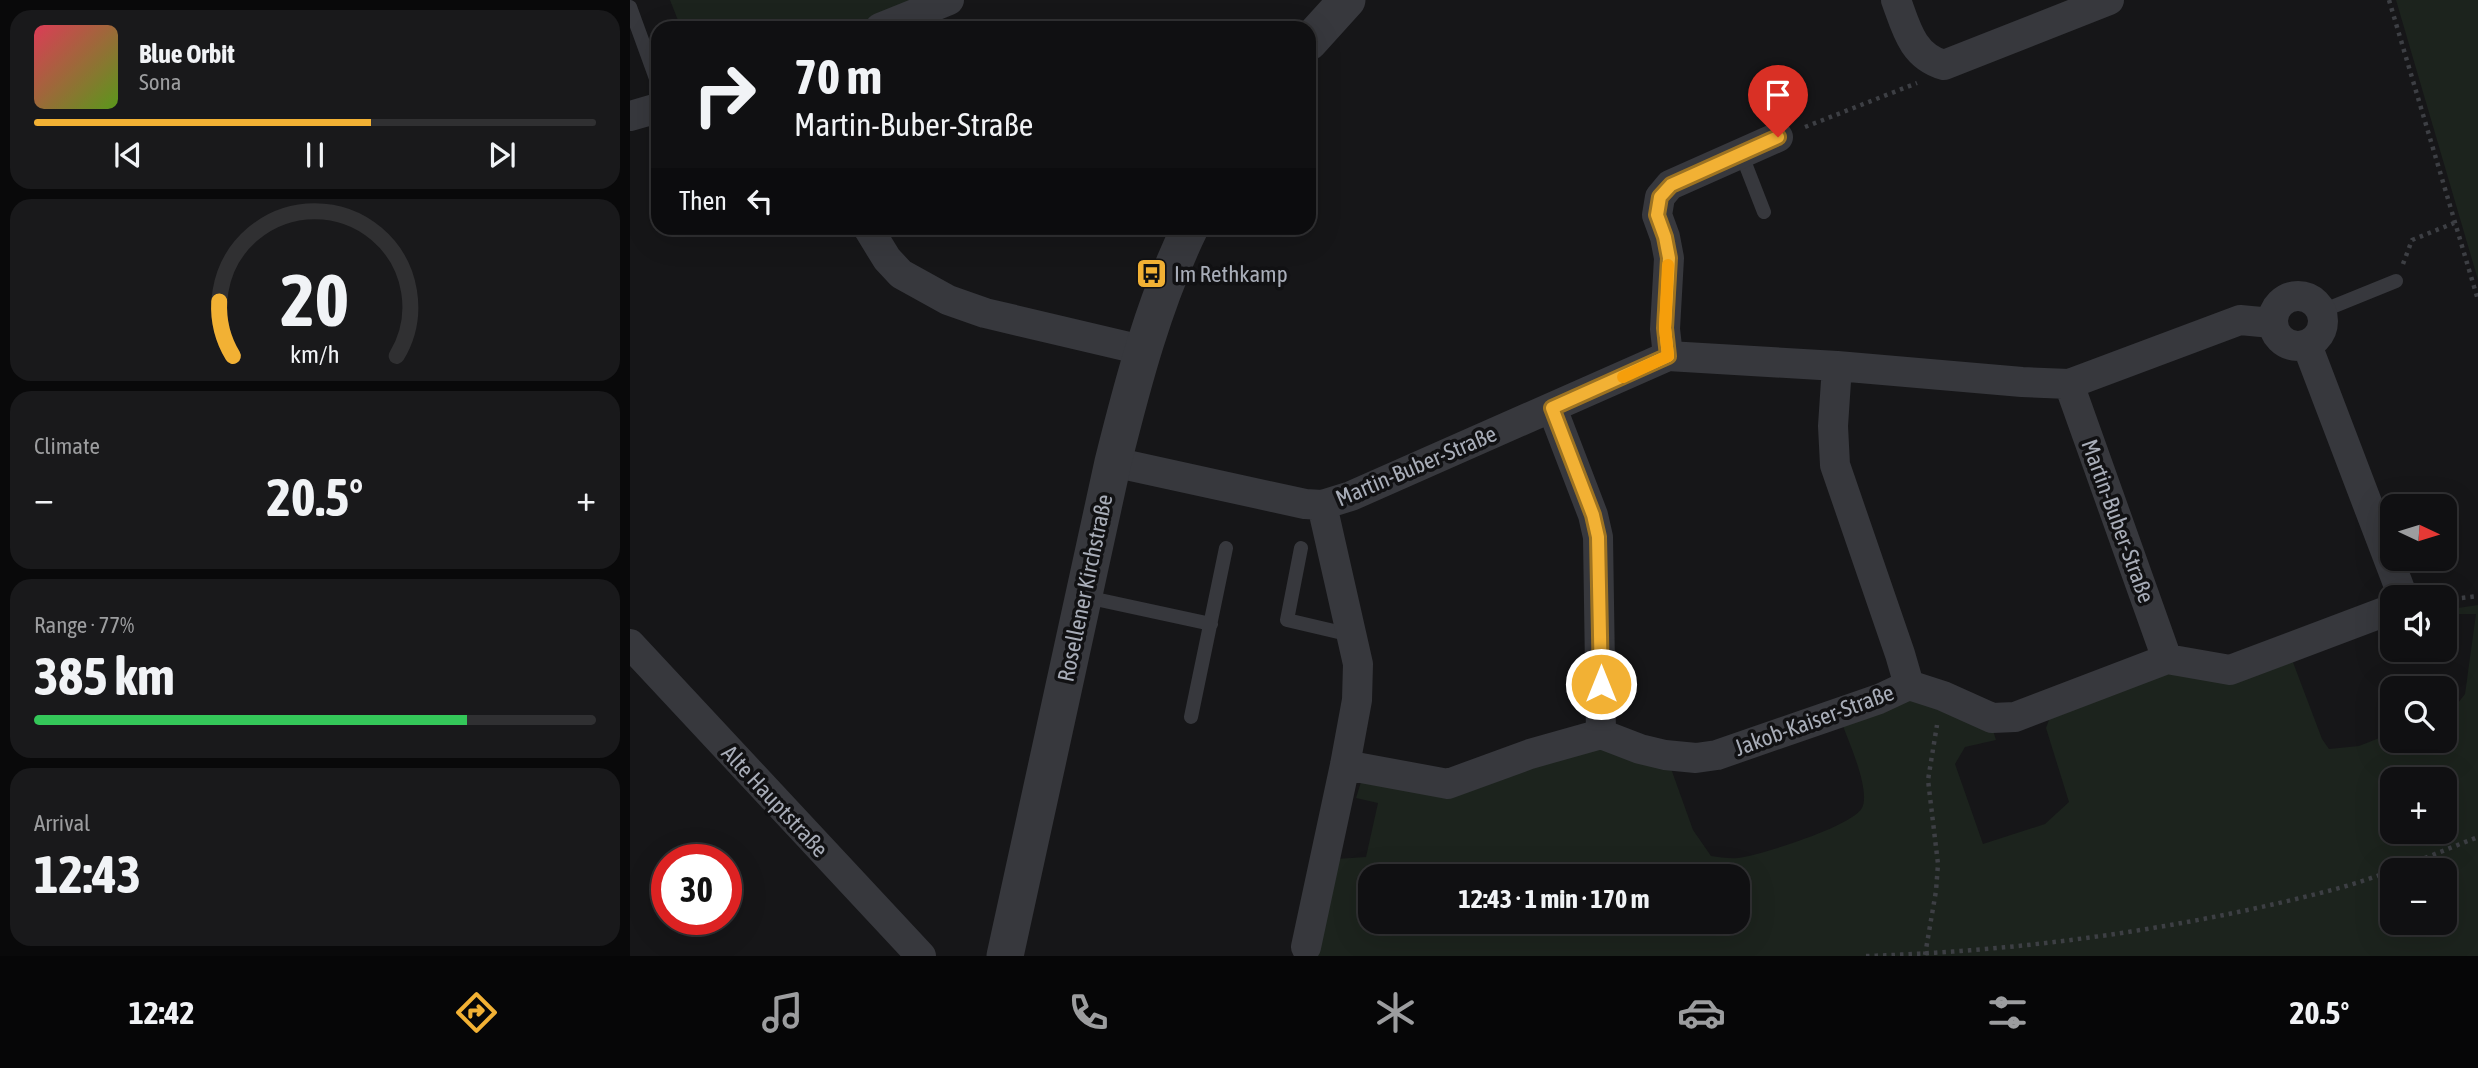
<!DOCTYPE html>
<html lang="en">
<head>
<meta charset="utf-8">
<style>
	body { margin:0; font-family:"Asap Condensed",sans-serif; background:#19191b; color:#f1f3f6; height:100vh; display:flex; flex-direction:column; font-size:26px; white-space:nowrap }
	* { box-sizing:border-box; margin:0 }
	p { font-size:23px; color:#9c9d9f }
	.icon { flex:none; width:38px; height:38px; fill:none; stroke:currentColor; stroke-width:2; stroke-linecap:round; stroke-linejoin:round }
	.map { position:relative; flex:1; overflow:hidden }
	.details { display:flex; flex-direction:column; gap:10px; padding:10px; background:#09090a; width:630px }
	.details>* { flex:none }
	.top-card { position:absolute; left:21px; top:21px; width:665px; height:214px; border-radius:21px; box-shadow:0 7px 28px #0002,0 0 0 2px #303032; background:#101012; color:#f1f3f6; overflow:hidden }
	.needle { width:46px; rotate:94deg }
	.controls { position:absolute; left:1750px; top:494px; display:grid; gap:14px }
	.controls a { display:grid; place-items:center; width:77px; height:77px; border-radius:14px; background:#101012; box-shadow:0 7px 28px #0002,0 0 0 2px #303032; font-size:35px }
	.speed { position:absolute; left:21px; top:844px; display:flex; gap:14px; font-size:35px; font-weight:700; text-align:center }
	.speed>* { display:grid; place-content:center; width:91px; height:91px; border-radius:50%; background:#101012; box-shadow:0 7px 28px #0002,0 0 0 2px #303032; line-height:1 }
	.speed .limit { border:10px solid #d22; background:#fff; color:#111 }
	.pin { position:absolute; display:grid; place-items:center; width:60px; height:60px; color:#fff; margin:-72px -30px; border-radius:50% 50% 50% 0; rotate:-45deg; box-shadow:0 0 7px #0007 }
	.pin .icon { rotate:45deg }
	.me { position:absolute; width:77px; margin:-38px; rotate:0deg; stroke-linejoin:round; filter:drop-shadow(0 0 5px #0008) }
	.turn { display:flex; align-items:center; gap:24px; height:147px; padding:0 28px; font-size:32px }
	.turn .icon { width:91px; height:91px; stroke-width:2.5 }
	.turn b { display:block; font-size:49px; line-height:60px }
	.then { display:flex; align-items:center; height:66px; padding:0 28px; background:#0003; gap:14px; font-size:26px }
	.big { font-size:52px; font-weight:700; line-height:1.1 }
	.details .tile { flex:1; display:flex; flex-direction:column; justify-content:center; gap:10px; min-width:0; padding:0 24px; border-radius:21px; background:#19191b }
	.details .dial { align-items:center; gap:0 }
	.dial svg { height:182px; overflow:visible; fill:none; stroke:#303032; stroke-width:7; stroke-linecap:round; text-anchor:middle }
	.dial text { fill:#f1f3f6; stroke:none }
	.song { display:flex; align-items:center; gap:21px }
	.cover { width:84px; height:84px; border-radius:10px; background:linear-gradient(135deg,hsl(350 70% 55%),hsl(90 70% 35%)) }
	.played { height:7px; border-radius:4px; background:linear-gradient(90deg,#f2b134 60%,#303032 60%) }
	.keys { display:flex; justify-content:space-around; direction:ltr }
	.heat { display:flex; justify-content:space-between; align-items:center; font-size:38px; direction:ltr }
	.charge { height:10px; border-radius:5px; background:linear-gradient(90deg,#34c759 77%,#303032 0) }
	.trip { position:absolute; left:728px; top:864px; width:392px; height:70px; border-radius:21px; background:#101012; box-shadow:0 7px 28px #0002,0 0 0 2px #303032; font-weight:700; line-height:70px; text-align:center }
	.tab-bar { display:flex; height:112px; justify-content:space-around; align-items:center; background:#060607; color:#9c9d9f }
	.tab-bar .icon { width:49px; height:49px }
	.tab-bar .on { color:#f2b134 }
	.tab-bar b { font-size:32px; color:#f1f3f6 }
	main { display:flex; flex:1; min-height:0 }
	.map>svg:first-child { display:block }
</style>
</head>
<body>
<main>
<section class="details">
<div class="tile">
<div class="song"><i class="cover"></i><div><b>Blue Orbit</b><p>Sona</p></div></div>
<div class="played"></div>
<div class="keys"><svg class="icon" aria-label="previous" viewBox="0 0 24 24"><path d="M18 5L8 12l10 7zM5 5v14"/></svg><svg class="icon" aria-label="pause" viewBox="0 0 24 24"><path d="M8 5v14M16 5v14"/></svg><svg class="icon" aria-label="next" viewBox="0 0 24 24"><path d="M6 5l10 7-10 7zM19 5v14"/></svg></div>
</div>
<div class="tile dial"><svg viewBox="0 0 100 80">
<path d="M14 69A42 42 0 1 1 86 69"/>
<path d="M14 69A42 42 0 0 1 8 45" stroke="#f2b134"/>
<text x="50" y="56" font-size="32" font-weight="700">20</text>
<text x="50" y="72" font-size="11">km/h</text>
</svg></div>
<div class="tile"><p>Climate</p>
<div class="heat"><a>−</a><b class="big">20.5°</b><a>+</a></div>
</div>
<div class="tile"><p>Range · 77%</p><b class="big">385 km</b><div class="charge"></div></div>
<div class="tile"><p>Arrival</p><b class="big">12:43</b></div>
</section>
<div class="map">
<svg width="1848" height="956" viewBox="0 0 1848 956">
	<rect width="100%" height="100%" fill="#161618"/>
	<path fill="#1c231d" fill-rule="evenodd" d="M40,0h242l-63,28h-168z
		M1766,0h82v280z
		M1848,605v351h-1178l36,-97 30,-2 12,-54 -22,-5 5,-16 171,-21 71,-12 66,14 24,67 18,26c9,1 18,3 27,2 22,-3 113,-31 124,-50 9,-18 -14,-68 -21,-87l44,-18 41,-4 66,28 4,13 -31,7 -10,17 28,80 62,-20 24,-22 -23,-74 7,-19 86,-31 152,-21 31,82 7,10 30,-3 33,-13v7h53v-28l9,-4 11,-14 11,-80h-23l-2,-5zM1762,779h53v52h-53zM1762,870h53v52h-53zM740,877h368v45h-368z"/>
	<g fill="none" stroke-linecap="round" stroke-linejoin="round">
		<path stroke="#3d3f44" stroke-width="4.5" stroke-dasharray="3.5 5" stroke-linecap="butt" d="M1759,0l89,300
			M1175,127l112,-44
			M1773,264l9,-24 42,-17
			M1815,600l33,-4
			M1295,955l11,-64 2,-27 -10,-84 9,-55
			M1236,956c156,-5 311,-26 462,-65 51,-13 101,-35 150,-54"/>
		<path stroke="#37383d" stroke-width="14" d="M0,7l28,77
			M1111,153l23,59
			M1692,311l74,-30
			M671,548l-14,72 64,15
			M456,597l125,27
			M561,717l35,-169"/>
		<path stroke="#37383d" stroke-width="30" d="M1266,0c10,27 16,56 48,65l165,-65
			M250,28l69,-28
			M0,116l28,-8
			M238,228l19,31 14,15 47,26 37,13 157,37
			M1643 321a25 25 0 1 1 50 0a25 25 0 1 1-50 0Z
			M1677,345l96,252
			M1038,356l-3,-27 4,-71 -4,-21 -8,-22 3,-18 10,-12 108,-48
			M1207,366l-4,60 2,39 65,189 9,31
			M1439,384l98,275
			M922,408l41,107 5,22 3,197
			M483,462l192,42 17,1 29,-9 317,-140 169,10 185,16 47,2 171,-64 32,3
			M0,644l291,312
			M715,765l103,19 82,-30 71,-20 39,15 25,6 31,3 21,-3 162,-56 30,-14 34,11 49,22 23,-1 152,-58 63,11 162,-61
			M676,947l39,-182 12,-65 1,-36 -36,-159"/>
		<path stroke="#37383d" stroke-width="37" d="M679,42l38,-42
			M375,956l108,-494c20,-80 41,-160 77,-234"/>
	</g>
	<g fill="none" stroke-linecap="round" stroke-linejoin="round">
		<defs>
			<path id="route" d="M971,684l-3,-147 -5,-22 -41,-107 116,-52 -3,-28 4,-70 -4,-21 -8,-22 3,-18 11,-12 107,-48"/>
		</defs>
		<use href="#route" stroke="#9d7322" stroke-width="18"/>
		<use href="#route" stroke="#f2b134" stroke-width="12"/>
		<path stroke="#f59e0b" stroke-width="12" d="M993,377l45,-21 -3,-28 3,-63"/>
	</g>
	<defs>
		<symbol id="bus-square" viewBox="-11 -11 22 22"><rect x="-9" y="-9" width="18" height="18" rx="4" fill="#f2b134" stroke="#111113"/><path d="M-5-6H5V4H4V6H2V4H-2V6H-4V4H-5ZM-3.5-4V0h7V-4ZM-3.5 1.2v1.5H-2V1.2ZM2 1.2v1.5H3.5V1.2Z" fill="#111"/></symbol>
	</defs>
	<g fill-rule="evenodd">
		<use href="#bus-square" x="504" y="256" width="35" height="35"/>
	</g>
	<g text-anchor="middle" dominant-baseline="central" stroke-width="7" stroke-linejoin="round" paint-order="stroke">
		<g font-size="23" fill="#a8adb8" stroke="#111113" text-anchor="start">
			<text x="544" y="274">Im Rethkamp</text>
		</g>
		<g font-size="23" fill="#a8adb8" stroke="#111113">
			<text transform="translate(786 466) rotate(-23)">Martin-Buber-Straße</text>
			<text transform="translate(1488 521) rotate(70)">Martin-Buber-Straße</text>
			<text transform="translate(455 588) rotate(-78)">Rosellener Kirchstraße</text>
			<text transform="translate(1184 720) rotate(-20)">Jakob-Kaiser-Straße</text>
			<text transform="translate(145 801) rotate(47)">Alte Hauptstraße</text>
		</g>
	</g>
</svg>
<div class="controls">
<a><svg class="needle" viewBox="-14 -14 28 28"><path d="M0-13l5 13h-10z" fill="#e53935"/><path d="M0 13l5-13h-10z" fill="#9c9d9f"/></svg></a>
<a><svg class="icon" aria-label="sound" viewBox="0 0 24 24"><path d="M4 9h4l5-4v14l-5-4H4zM17 9q2 3 0 6"/></svg></a>
<a><svg class="icon" aria-label="search" viewBox="0 0 24 24"><circle cx="10" cy="10" r="6"/><path d="M15 15l6 6"/></svg></a>
<a>+</a>
<a>−</a>
</div>
<div class="speed"><div class="limit">30</div></div>
<div class="pin" style="left:1148px;top:137px;background:#d93025"><svg class="icon" aria-label="arrive" viewBox="0 0 24 24"><path d="M6 21V4h12l-3 4 3 4H6"/></svg></div>
<svg class="me" style="left:971px;top:684px" viewBox="-20 -20 40 40"><circle r="17" fill="#f2b134" stroke="#fff" stroke-width="3"/><path d="M0-11L8 9 0 5-8 9z" fill="#fff"/></svg>
<div class="trip">12:43 · 1 min · 170 m</div>
<div class="top-card">
<div class="turn"><svg class="icon" aria-label="right" viewBox="0 0 24 24"><path d="M7 20v-9h11M14 6l5 5-5 5"/></svg><div><b>70 m</b>Martin-Buber-Straße</div></div>
<div class="then">Then<svg class="icon" aria-label="left" viewBox="0 0 24 24"><path d="M17 20v-9H6M10 6l-5 5 5 5"/></svg></div>
</div>
</div>
</main>
<nav class="tab-bar">
<b>12:42</b>
<svg class="icon on" aria-label="directions" viewBox="0 0 24 24"><path d="M12 3l9 9-9 9-9-9zM9 14v-3h6M13 9l2 2-2 2"/></svg>
<svg class="icon" aria-label="music" viewBox="0 0 24 24"><path d="M9 18V5l10-2v13"/><circle cx="6" cy="18" r="3"/><circle cx="16" cy="16" r="3"/></svg>
<svg class="icon" aria-label="phone" viewBox="0 0 24 24"><path d="M5 4h4l2 5-3 2q2 4 5 5l2-3 5 2v4C11 20 4 13 5 4z"/></svg>
<svg class="icon" aria-label="climate" viewBox="0 0 24 24"><path d="M12 3v18M4 7l16 10M4 17L20 7"/></svg>
<svg class="icon" aria-label="car" viewBox="0 0 24 24"><path d="M5 17H2v-5l4-1 3-4h7l3 4 3 1v5h-3M9 17h6M6 11h13"/><circle cx="7" cy="17" r="2"/><circle cx="17" cy="17" r="2"/></svg>
<svg class="icon" aria-label="filters" viewBox="0 0 24 24"><path d="M4 7h16M4 17h16"/><circle cx="9" cy="7" r="2"/><circle cx="15" cy="17" r="2"/></svg>
<b>20.5°</b>
</nav>
</body>
</html>
